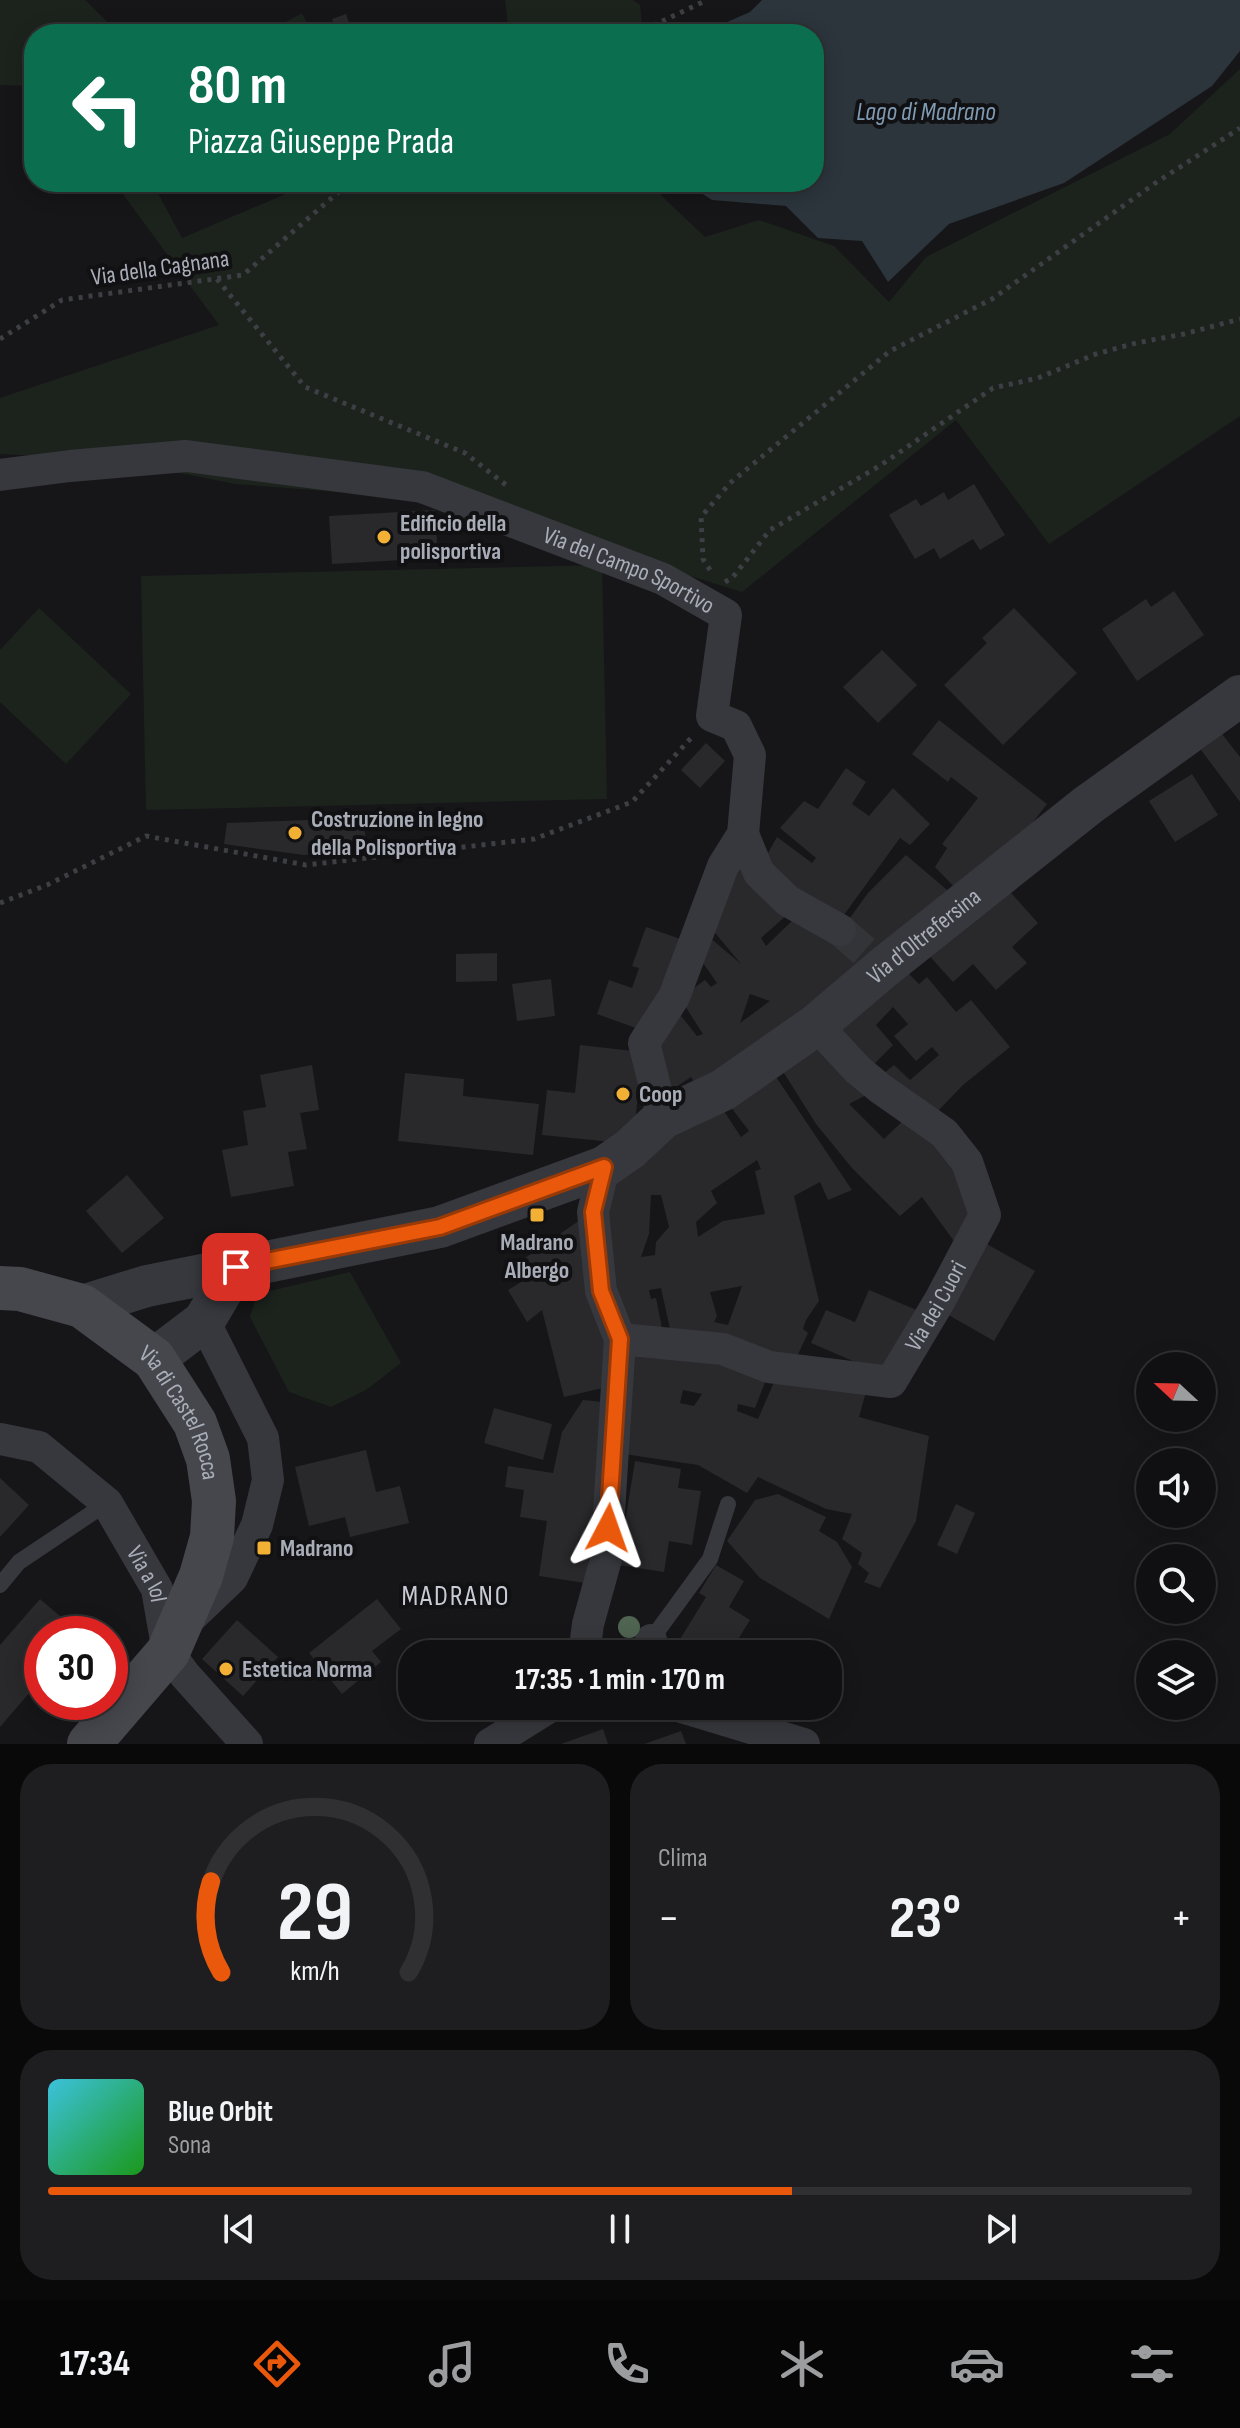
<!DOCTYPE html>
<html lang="it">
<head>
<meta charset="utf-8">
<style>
	body { margin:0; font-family:"Sofia Sans Condensed",sans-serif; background:#1e1e20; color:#f1f3f6; height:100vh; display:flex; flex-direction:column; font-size:30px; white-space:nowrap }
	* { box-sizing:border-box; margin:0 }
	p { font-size:26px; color:#9c9d9f }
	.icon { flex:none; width:44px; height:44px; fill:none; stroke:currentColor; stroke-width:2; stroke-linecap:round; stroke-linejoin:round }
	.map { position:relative; height:1744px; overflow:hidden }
	.drawer { display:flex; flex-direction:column; gap:20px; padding:20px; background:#09090a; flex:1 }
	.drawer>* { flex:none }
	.guide { position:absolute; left:24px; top:24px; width:800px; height:168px; border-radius:32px; box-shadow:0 4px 20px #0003,0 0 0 2px #303032; background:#0b6e4f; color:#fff; overflow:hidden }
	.needle { width:52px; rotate:292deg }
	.controls { position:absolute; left:1136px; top:1352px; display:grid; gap:16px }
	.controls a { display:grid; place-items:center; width:80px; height:80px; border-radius:50%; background:#101012; box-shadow:0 4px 20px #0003,0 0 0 2px #303032; font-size:40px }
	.speed { position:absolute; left:24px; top:1616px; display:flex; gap:16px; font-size:40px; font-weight:700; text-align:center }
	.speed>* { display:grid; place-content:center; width:104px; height:104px; border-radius:50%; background:#101012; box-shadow:0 4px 20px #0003,0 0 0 2px #303032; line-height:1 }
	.speed .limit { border:12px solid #d22; background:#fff; color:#111 }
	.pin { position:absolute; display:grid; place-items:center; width:68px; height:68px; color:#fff; margin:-34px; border-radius:16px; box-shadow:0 4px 12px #0006 }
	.me { position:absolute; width:88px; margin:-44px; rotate:4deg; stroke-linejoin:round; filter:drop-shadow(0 0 6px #0008) }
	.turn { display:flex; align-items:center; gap:28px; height:168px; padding:0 32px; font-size:36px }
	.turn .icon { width:104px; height:104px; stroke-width:2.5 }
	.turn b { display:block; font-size:56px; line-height:68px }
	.big { font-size:60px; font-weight:700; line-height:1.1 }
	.drawer .widget { flex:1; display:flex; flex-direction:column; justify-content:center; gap:12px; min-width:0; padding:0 28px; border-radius:32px; background:#1e1e20 }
	.drawer .dial { align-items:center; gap:0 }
	.dial svg { height:208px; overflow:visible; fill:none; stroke:#303032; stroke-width:7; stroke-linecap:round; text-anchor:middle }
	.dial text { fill:#f1f3f6; stroke:none }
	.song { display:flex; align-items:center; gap:24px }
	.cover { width:96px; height:96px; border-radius:12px; background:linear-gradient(135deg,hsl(190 70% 55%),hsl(120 70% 35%)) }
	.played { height:8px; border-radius:4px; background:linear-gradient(90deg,#ea580c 65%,#303032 65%) }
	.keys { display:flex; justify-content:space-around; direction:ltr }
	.heat { display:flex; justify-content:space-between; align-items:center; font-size:44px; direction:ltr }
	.drawer .tiles { flex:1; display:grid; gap:20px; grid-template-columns:1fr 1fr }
	.widget:last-child { grid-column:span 2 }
	.trip { position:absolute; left:398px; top:1640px; width:444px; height:80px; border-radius:32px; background:#101012; box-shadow:0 4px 20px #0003,0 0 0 2px #303032; font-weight:700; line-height:80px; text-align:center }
	.tab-bar { display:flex; height:128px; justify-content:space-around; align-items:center; background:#060607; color:#9c9d9f }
	.tab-bar .icon { width:56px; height:56px }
	.tab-bar .active { color:#ea580c }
	.tab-bar b { font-size:36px; color:#f1f3f6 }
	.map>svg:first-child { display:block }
</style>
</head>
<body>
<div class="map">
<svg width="1240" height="1744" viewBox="0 0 1240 1744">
	<rect width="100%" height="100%" fill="#161618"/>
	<path fill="#1c231d" d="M0,0h85l34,34h-85v52l-34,-1z
		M505,0h128l7,5 3,29h-134z
		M302,13l10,21h-48z
		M1240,69v347l-191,128 -93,-124 -214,172 -297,-92 -210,-16 -125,-25 -110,-5v-56l219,-73 -105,-143h38l30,56 127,-54v-2h338l58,55 54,-17 75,26 55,56 37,-45 244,-123z
		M602,565l5,234 -461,11 -5,-234z
		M39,608l92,86 -65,70 -66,-62v-52z
		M350,1272l51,91 -35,27 -35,17 -42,-15 -39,-75 7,-23z"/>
	<path fill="#2c353c" d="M762,0h478v51l-28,35 -148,97 -115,41 -61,58 -26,-41 -44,-3 -32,-32 -74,-6 -28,-18h130v-148h-114l50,-22z"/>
	<path fill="#29292c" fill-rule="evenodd" d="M346,14l6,18 -15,2 -5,-15z
		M974,484l31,51 -25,15 -7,-11 -33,20 -6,-11 -19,11 -26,-44 27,-16 5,7 23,-14 4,8z
		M435,510l3,48 -106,6 -3,-48z
		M1174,591l30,44 -67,46 -35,-52 44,-30 5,8z
		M1014,608l63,65 -74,72 -59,-60 43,-42 -5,-5z
		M882,650l35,35 -39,38 -35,-36z
		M939,720l108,84 -59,76 -24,17 -29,-30 12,-19 -5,-4 36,-46 -27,-21 -3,5 -36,-28z
		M1222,734l18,23v45l-39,-52z
		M706,743l19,18 -25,27 -19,-18z
		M846,768l20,14 -14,22 17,12 24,-28 37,36 -20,21 -10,-7 -62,85 -78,-56 17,-30 35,26 4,-5 -36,-30 24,-27 14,8z
		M1192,774l26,41 -43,27 -26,-41z
		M363,818l4,30 -63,7 -80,-11 3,-21z
		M906,855l54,46 -56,27 -204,163 -9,-14 -18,12 -16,-24 -8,-22 24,-37 24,30 6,-2 -23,-36 25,-18 6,7 6,-4 -21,-30 13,-16 32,27 -25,-30 -10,-9 33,-67 49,56 -27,24 5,8 31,-30 47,10 24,-33zM750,994l20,7 -30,22z
		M1002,883l36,40 -26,24 15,16 -31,27 -23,-26 -20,18 -27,-30z
		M646,927l43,15 -42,90 -50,-18 12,-34 23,8 7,-20 -7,-2z
		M497,953v28l-41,1v-28z
		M900,965l19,19 8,-7 29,35 15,-12 39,47 -47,38 -29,30 -56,-37 16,-13 16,15 29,-25 -7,-8 -16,14 -22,-25 14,-12 -15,-17 -17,18 17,20 -23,23 -45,-43z
		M551,979l4,37 -38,5 -5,-37z
		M820,1035l48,59 -19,10 35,35 26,-25 53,49 14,49 -21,32 -34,-47 -22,19 -48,-48 -36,-44 -39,-62z
		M580,1045l62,7 -9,92 -91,-9 5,-45 28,3z
		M312,1065l7,45 -19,3 7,36 -19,3 6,34 -63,11 -9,-47 26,-5 -5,-34 23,-4 -6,-32z
		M768,1065l84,125 -24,10 -8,-18 -26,14 25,105 -13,19 -3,9 5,4 -14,30 -122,-25 -11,-50 -12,2 2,9 5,-1 8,40 -33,-5 -28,-77 6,-74 107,-83 25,38 8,-6 -25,-33zM757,1160l4,9 -6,2 10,43 -42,7 -25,16 -2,-15 21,-19 -6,-12zM651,1195h10l8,32 -13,15 -1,13 -14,2 8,-23zM742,1286l-14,39 -14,-3 3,-6 -7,-24z
		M405,1073l59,6 -1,17 76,8 -6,51 -135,-14z
		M127,1175l37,43 -42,35 -36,-42z
		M580,1220l15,64 16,102 -47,11 -22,-87 -15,12 -19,-32 18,-11 -11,-14z
		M985,1243l50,28 -41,70 -49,-28z
		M869,1290l50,21 -29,66 -79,-34 15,-33 29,12z
		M632,1347l137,25 -14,36 -17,-4 -1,7 21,8 20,-46 90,12 -9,32 70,19 -13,85 -36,67 -16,-6 5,-9 -11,-9 4,-11 -20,-14 10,-25 -26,-5 -68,-32 -11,16 -49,-28 -81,-12zM683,1390l19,4 -8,12 -14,-3z
		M583,1400l30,3 -28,180 -46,-7 8,-55 -27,-4 4,-27 -19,-3 3,-21 45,7 9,-41z
		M494,1408l58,16 -9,36 -59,-17z
		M366,1450l10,42 24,-6 9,37 -59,14 -5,-20 -36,9 -14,-59z
		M635,1461l46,8 -3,19 23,3 -9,54 -23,-4 -5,31 -46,-7z
		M0,1478l29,27 -29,32z
		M778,1494l48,23 -7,14 18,11 15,25 -23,52 -69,-41 -33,-37 28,-41z
		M956,1504l19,9 -18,41 -20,-9z
		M716,1565l28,16 -15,26 21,13 -21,34h-36l-16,-10 29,-47 -7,-4z
		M40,1599l41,35h-39v44l-42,49v-82z
		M377,1599l24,30 -29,22 9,11 -39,32 -33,-41z
		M237,1620l41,37 -35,39 -41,-37z
		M603,1729l5,15h-47z
		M681,1731l5,13h-42z"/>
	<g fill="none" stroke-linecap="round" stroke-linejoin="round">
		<path stroke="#333438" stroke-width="32" stroke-dasharray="32 16" stroke-linecap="butt" d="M840,930l32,28"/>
		<path stroke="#3d3f44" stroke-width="5" stroke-dasharray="4 6" stroke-linecap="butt" d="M635,34l72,-34
			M217,279l88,108 160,66 41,32
			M0,339l62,-39 181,-25 107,-93
			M710,570l-7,-11 -2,-42 29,-34 160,-132 102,-52 162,-115 86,-56
			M725,582l8,-5 37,-47 111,-65 112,-77 45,-10 58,-24 40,-11 48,-9 56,-15
			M0,903l47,-18 99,-49 160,29 228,-26 98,-37 60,-65"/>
		<path stroke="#37383d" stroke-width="16" d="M0,1585l19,-23 88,-59
			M651,1640l59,-81 18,-55"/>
		<g stroke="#37383d" stroke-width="32">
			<path id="s1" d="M0,475l70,-9 116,-10 236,31 241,92 63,36 -14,101 24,10 14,29 -7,79 -20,32 -49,131 -30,46 19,75"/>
			<path d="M743,834l16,39 29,28 52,29"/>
			<path id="s2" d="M620,1339l103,10 46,18 122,15 49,-82 45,-85 -18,-53 -23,-29 -63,-44 -23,-19 -42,-45"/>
			<path id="s3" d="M0,1439l39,8 68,56 50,86 11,63 17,23 62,69"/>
			<path d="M188,1620l44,-42 25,-53 11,-45 -5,-42 -59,-117"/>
			<path d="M584,1654l4,-30 18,-65 14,-220 -19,-48 -8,-79 11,-45"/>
			<path d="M647,1654l4,-14"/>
			<path d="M678,1706l126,38"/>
			<path d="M490,1744l61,-38"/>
		</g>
		<g stroke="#37383d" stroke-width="42">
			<path id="s4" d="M82,1306l65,-20 293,-59 164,-60 26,-18 33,-31 60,-28 93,-65 67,-57 205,-163 152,-109"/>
			<path d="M154,1359l50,-38 32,-54"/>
		</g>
		<path stroke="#45474d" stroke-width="44" id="s5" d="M0,1288l20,1 62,17 72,53 41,64 13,36 6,42 -2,36 -11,39 -33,76 -79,92"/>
	</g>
	<circle fill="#506452" cx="629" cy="1627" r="11"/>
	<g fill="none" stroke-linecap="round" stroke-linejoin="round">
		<defs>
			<path id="route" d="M236,1267l204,-40 164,-60 -11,45 8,79 19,48 -12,189"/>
		</defs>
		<use href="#route" stroke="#983908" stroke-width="20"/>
		<use href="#route" stroke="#ea580c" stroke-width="14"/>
	</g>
	<g fill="#f2b134" stroke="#111113" stroke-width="3">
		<circle cx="384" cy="537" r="8"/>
		<circle cx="295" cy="833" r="8"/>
		<circle cx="623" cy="1094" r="8"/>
		<rect x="529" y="1207" width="16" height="16" rx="4"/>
		<rect x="256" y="1540" width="16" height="16" rx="4"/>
		<circle cx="226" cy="1669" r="8"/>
	</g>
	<g text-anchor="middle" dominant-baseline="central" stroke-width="8" stroke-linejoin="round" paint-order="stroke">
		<g font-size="24" fill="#a8adb8" stroke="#111113">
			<text transform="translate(160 268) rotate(-8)">Via della Cagnana</text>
			<text stroke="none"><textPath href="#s1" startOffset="648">Via del Campo Sportivo</textPath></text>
			<text stroke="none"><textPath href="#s4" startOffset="938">Via d'Oltrefersina</textPath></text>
			<text stroke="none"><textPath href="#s2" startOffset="364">Via dei Cuori</textPath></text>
			<text stroke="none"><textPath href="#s5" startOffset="234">Via di Castel Rocca</textPath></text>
			<text stroke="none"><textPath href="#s3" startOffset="210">Via a Iol</textPath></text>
		</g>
		<g font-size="24" font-weight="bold" fill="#a8adb8" stroke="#111113" text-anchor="start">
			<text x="400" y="523">Edificio della<tspan x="400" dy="28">polisportiva</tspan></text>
			<text x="311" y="819">Costruzione in legno<tspan x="311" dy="28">della Polisportiva</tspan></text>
			<text x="639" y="1094">Coop</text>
			<text x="537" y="1242" text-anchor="middle">Madrano<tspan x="537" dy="28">Albergo</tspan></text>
			<text x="280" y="1548">Madrano</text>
			<text x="242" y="1669">Estetica Norma</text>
		</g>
		<g font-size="26" font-style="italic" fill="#7f9bb3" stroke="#111113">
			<text x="926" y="112">Lago di Madrano</text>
		</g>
		<g font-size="28" letter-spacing="2" fill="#c9ccd4" stroke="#111113">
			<text x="456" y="1596">MADRANO</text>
		</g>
	</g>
</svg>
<div class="controls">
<a><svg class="needle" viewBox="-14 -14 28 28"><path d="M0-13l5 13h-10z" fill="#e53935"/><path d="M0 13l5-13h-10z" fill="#9c9d9f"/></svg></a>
<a><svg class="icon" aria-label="sound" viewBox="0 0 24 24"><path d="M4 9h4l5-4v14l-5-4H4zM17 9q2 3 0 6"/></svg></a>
<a><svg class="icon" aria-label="search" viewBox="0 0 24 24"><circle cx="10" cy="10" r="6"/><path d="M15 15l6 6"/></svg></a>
<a><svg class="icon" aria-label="layers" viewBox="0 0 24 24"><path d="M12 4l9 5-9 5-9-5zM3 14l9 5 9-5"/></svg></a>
</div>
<div class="speed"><div class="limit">30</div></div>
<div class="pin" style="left:236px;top:1267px;background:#d93025"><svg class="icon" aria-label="arrive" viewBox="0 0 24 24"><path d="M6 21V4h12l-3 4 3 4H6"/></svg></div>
<svg class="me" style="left:608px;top:1528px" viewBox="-20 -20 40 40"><path d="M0-17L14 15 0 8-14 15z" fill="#ea580c" stroke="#fff" stroke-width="4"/></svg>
<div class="trip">17:35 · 1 min · 170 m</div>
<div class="guide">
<div class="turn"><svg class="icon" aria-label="left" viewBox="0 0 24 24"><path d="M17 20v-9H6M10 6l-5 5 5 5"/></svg><div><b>80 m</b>Piazza Giuseppe Prada</div></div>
</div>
</div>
<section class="drawer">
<div class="tiles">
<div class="widget dial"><svg viewBox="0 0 100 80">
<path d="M14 69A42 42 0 1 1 86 69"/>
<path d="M14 69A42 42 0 0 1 10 34" stroke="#ea580c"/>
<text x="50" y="56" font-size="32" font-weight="700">29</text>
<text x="50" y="72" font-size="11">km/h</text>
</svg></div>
<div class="widget"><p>Clima</p>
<div class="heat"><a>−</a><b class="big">23°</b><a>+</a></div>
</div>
<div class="widget">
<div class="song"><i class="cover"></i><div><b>Blue Orbit</b><p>Sona</p></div></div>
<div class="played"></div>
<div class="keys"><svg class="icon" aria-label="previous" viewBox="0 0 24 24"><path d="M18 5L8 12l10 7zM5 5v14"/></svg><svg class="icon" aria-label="pause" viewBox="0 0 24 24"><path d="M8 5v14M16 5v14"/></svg><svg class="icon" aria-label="next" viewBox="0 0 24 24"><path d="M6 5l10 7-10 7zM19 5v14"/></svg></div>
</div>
</div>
</section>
<nav class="tab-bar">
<b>17:34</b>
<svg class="icon active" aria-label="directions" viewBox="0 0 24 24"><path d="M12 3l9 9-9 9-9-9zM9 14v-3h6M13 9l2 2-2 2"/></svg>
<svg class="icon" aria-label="music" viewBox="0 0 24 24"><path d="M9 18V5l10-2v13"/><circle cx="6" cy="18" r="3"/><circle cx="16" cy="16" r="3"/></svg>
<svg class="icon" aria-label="phone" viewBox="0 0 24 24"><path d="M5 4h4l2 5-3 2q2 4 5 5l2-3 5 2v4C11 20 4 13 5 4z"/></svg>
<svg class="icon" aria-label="climate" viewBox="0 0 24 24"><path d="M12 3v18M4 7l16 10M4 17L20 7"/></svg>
<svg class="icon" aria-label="car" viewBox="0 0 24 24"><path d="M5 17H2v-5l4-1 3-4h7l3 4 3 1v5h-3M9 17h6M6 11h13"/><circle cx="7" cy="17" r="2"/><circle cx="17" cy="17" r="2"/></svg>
<svg class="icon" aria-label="filters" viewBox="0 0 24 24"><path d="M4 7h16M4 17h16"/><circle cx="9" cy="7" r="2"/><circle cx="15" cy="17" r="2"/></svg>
</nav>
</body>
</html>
